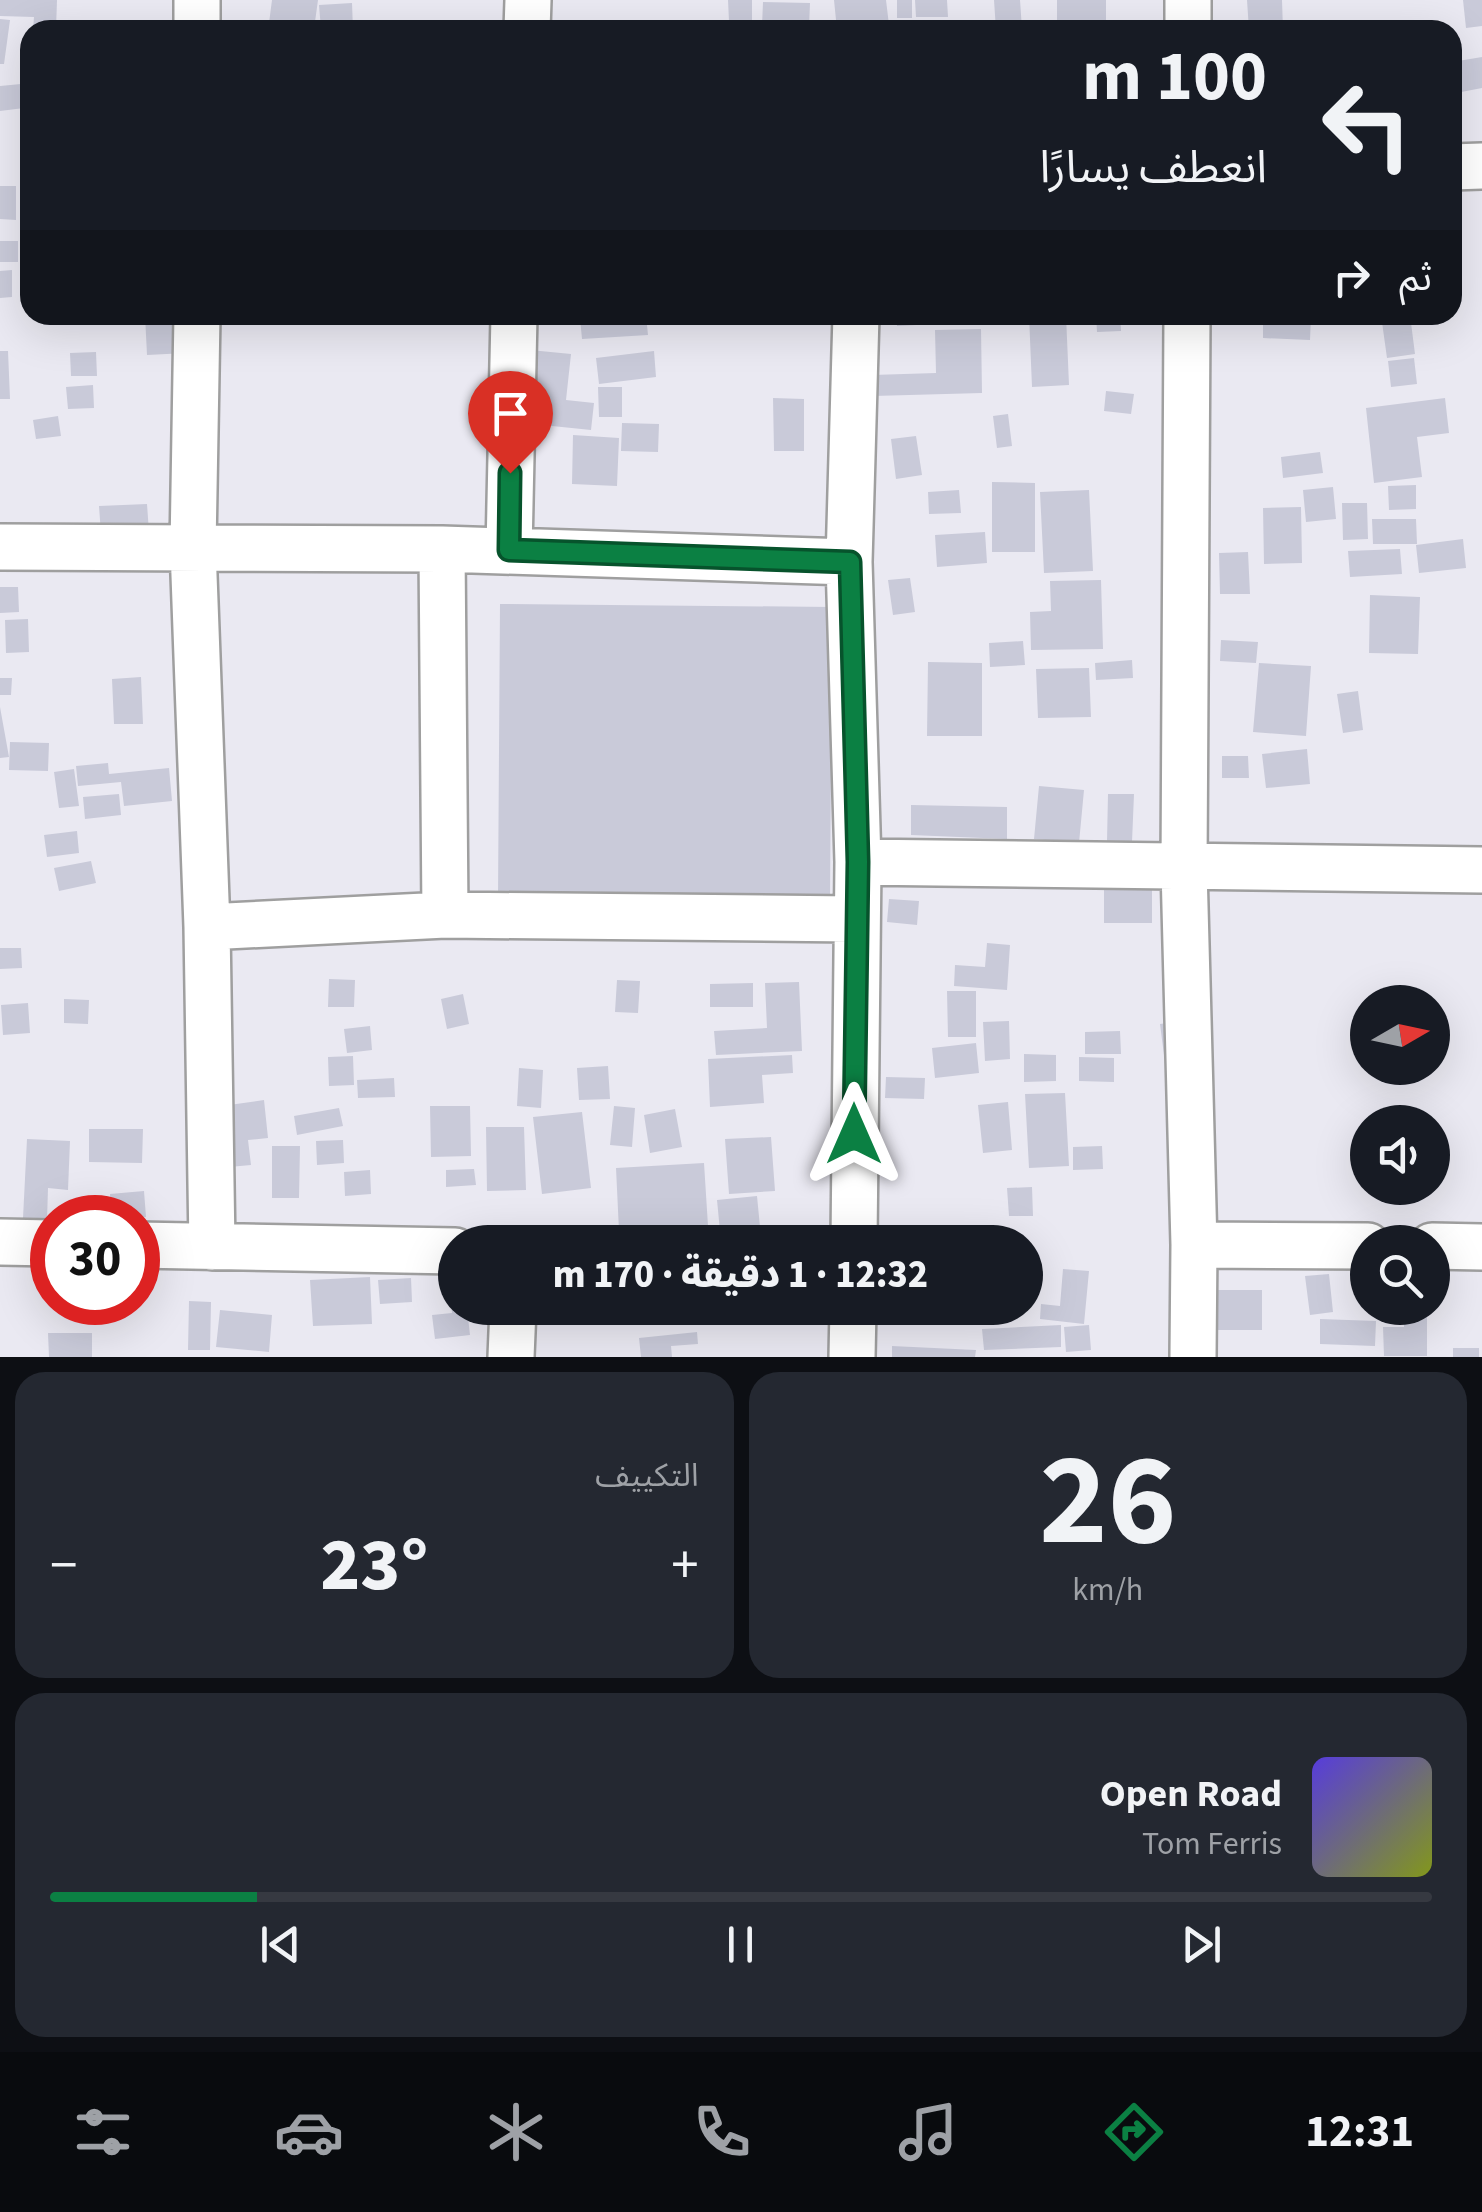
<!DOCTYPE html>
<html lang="ar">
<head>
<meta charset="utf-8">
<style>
	body { margin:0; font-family:"Source Sans 3","Noto Sans Arabic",sans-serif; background:#242831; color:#f1f3f6; direction:rtl; height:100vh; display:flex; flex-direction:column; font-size:38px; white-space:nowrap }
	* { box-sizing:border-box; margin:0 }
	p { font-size:32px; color:#9ea1a6 }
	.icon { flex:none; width:55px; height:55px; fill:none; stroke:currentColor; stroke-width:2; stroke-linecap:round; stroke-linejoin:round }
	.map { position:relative; height:1357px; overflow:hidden; direction:ltr }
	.details { display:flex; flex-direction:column; gap:15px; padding:15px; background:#0d0f14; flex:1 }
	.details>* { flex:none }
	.hud { position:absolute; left:20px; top:20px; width:1442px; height:305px; border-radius:30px; box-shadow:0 10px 40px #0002; direction:rtl; background:#171b24; color:#f1f3f6; overflow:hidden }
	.needle { width:65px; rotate:81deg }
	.fabs { position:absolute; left:1350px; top:985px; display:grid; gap:20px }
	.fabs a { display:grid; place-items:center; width:100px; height:100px; border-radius:50%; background:#171b24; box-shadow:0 10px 40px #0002; font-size:50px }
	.speed { position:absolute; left:30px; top:1195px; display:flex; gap:20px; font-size:50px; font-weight:700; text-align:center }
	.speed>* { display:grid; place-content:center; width:130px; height:130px; border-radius:50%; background:#171b24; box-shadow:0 10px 40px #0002; line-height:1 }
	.speed .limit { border:15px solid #d22; background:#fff; color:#111 }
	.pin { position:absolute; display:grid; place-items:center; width:85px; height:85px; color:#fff; margin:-102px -42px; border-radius:50% 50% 50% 0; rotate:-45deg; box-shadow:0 0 10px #0007 }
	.pin .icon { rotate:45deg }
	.me { position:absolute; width:110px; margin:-55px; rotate:0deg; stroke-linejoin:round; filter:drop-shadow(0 0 8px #0008) }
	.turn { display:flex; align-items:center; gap:35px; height:210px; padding:0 30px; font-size:45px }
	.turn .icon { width:130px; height:130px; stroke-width:2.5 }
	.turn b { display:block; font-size:70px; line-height:85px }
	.then { display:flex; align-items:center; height:95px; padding:0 30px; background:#0003; gap:20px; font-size:38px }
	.big { font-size:75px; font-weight:800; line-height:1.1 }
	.details .tile { flex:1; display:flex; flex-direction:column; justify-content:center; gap:15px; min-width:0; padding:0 35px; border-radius:30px; background:#242831 }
	.details .dial { align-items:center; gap:0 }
	.dial b { font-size:130px; line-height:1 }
	.song { display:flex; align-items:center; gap:30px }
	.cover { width:120px; height:120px; border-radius:15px; background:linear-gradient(135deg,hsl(250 70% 55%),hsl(70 70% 35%)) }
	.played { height:10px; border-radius:5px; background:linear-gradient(90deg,#0b8043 15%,#363941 15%) }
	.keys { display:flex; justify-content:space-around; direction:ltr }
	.heat { display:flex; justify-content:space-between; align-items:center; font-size:55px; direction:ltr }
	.details .tiles { flex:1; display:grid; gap:15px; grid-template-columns:1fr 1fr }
	.tile:last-child { grid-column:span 2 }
	.trip { position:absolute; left:438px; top:1225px; width:605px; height:100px; border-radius:50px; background:#171b24; box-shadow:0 10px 40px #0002; font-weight:800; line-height:100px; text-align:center; direction:rtl }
	.menu { display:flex; height:160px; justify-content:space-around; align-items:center; background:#090b0e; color:#9ea1a6 }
	.menu .icon { width:70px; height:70px }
	.menu .on { color:#0b8043 }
	.menu b { font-size:45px; color:#f1f3f6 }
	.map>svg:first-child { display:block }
</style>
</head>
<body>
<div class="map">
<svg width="1482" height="1357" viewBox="0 0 1482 1357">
	<rect width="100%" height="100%" fill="#eae9f2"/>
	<path fill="#c9cad9" d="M0,0h57l-1,30h-23l1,-13 -34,-1z
		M272,0h46l-4,29 -45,-6z
		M728,0h24v21h-23z
		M834,0h52l3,25 -52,5z
		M897,0h15v18h-15z
		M915,0h32l1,17h-32z
		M994,0h26l2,29 -26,1z
		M1057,0h49v30h-49z
		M1247,0h35l1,30h-34z
		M1463,0h19v26l-16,2z
		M763,2l47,1 -1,25 -47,-2z
		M352,3l1,27 -32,-1 -2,-24z
		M0,19l10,1 -6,44h-4z
		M1482,57v31l-26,5 -4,-31z
		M21,84l3,24 -24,3v-25z
		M0,186h16v34l-16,-1z
		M0,241h18v21h-18z
		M12,270v27l-12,1v-27z
		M145,315h40l1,38 -39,2z
		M646,315l2,20 -66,4 -2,-21z
		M896,315h40v9l-39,2z
		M945,315h43v3l-43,4z
		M1029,315h37l3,70 -37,2z
		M1096,315h24l1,16 -24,1z
		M1263,315l48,1 -1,24 -47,-2z
		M1381,315h29l5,39 -28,4z
		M981,329l1,64 -109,3 -1,-21 64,-2 -1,-43z
		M530,350l41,4 -5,46 28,3 -3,27 -68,-7z
		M0,351h8l2,48h-10z
		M654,351l2,26 -57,7 -3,-26z
		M96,352l1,24h-26l-1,-23z
		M1414,358l3,26 -26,3 -3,-26z
		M93,385l1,23 -26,1 -2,-22z
		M598,387h24v30h-23z
		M1106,391l28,3 -3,20 -27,-3z
		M773,398l31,1v52h-30z
		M1445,398l4,35 -32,4 5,40 -48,6 -8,-75z
		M1008,414l4,32 -15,2 -4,-32z
		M58,416l3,20 -25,3 -3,-19z
		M622,423l37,1 -1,28 -37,-1z
		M573,435l46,3 -2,48 -45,-2z
		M916,436l6,39 -26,4 -5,-40z
		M1320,452l3,21 -40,5 -2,-21z
		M992,482l43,1v69h-43z
		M1416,485v24l-27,1 -1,-24z
		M1333,487l3,32 -30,3 -3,-32z
		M959,490l2,23 -32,1 -1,-22z
		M1089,490l4,81 -49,2 -4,-81z
		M1342,503h25l1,36 -25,1z
		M147,504l2,28 -48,2 -2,-28z
		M1301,507l1,56 -38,1 -1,-56z
		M1372,519h44l1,25h-44z
		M985,532l2,31 -50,4 -2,-32z
		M1463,539l3,29 -47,5 -3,-28z
		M1400,549l2,25 -52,3 -2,-26z
		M1248,552l2,42h-30l-1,-41z
		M910,578l5,34 -22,3 -5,-35z
		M1101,580l2,69 -72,1 -1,-38 21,-1 -1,-30z
		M0,587h18l1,25 -19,1z
		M1370,595l50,2 -2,57 -49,-1z
		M500,604l332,3 -2,295 -332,-3z
		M28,619l1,33 -23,1 -1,-33z
		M1221,640l37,2 -2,21 -36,-2z
		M1023,641l2,24 -35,2 -1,-24z
		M1132,660l1,18 -37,2 -1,-17z
		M928,662l54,1v73h-55z
		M1259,663l52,3 -5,70 -53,-4z
		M1089,668l2,49 -53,1 -2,-49z
		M141,677l2,47h-29l-2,-45z
		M0,678h12l-1,17h-11z
		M1358,691l5,39 -20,3 -6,-39z
		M0,707l9,50 -9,1z
		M10,742l39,1 -1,28 -39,-1z
		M1307,749l3,35 -44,4 -4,-34z
		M1222,756h26l1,22h-27z
		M108,763l1,11 60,-6 3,33 -48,5 -3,-24 -43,4 -2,-20z
		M74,769l5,37 -20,2 -5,-36z
		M1039,786l45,4 -5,53 -45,-4z
		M119,794l2,21 -36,4 -2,-22z
		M1108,794h26l-2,48 -25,-1z
		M911,805l96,2v32l-96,-4z
		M77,831l2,22 -32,4 -3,-22z
		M91,861l5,22 -37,8 -5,-23z
		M1104,884h48v39h-48z
		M889,899l30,2 -2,24 -30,-3z
		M987,943l23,2 -3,45 -53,-4 1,-21 30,2z
		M0,948h21l1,20 -22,1z
		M329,979l26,1 -1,27h-26z
		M617,980l23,1 -2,32 -23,-1z
		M799,982l3,69 -86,4 -2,-24 53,-3 -2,-45z
		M753,983v24h-43v-23z
		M947,991h29v46h-28z
		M463,994l6,30 -22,5 -6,-30z
		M64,999l25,1 -1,24 -24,-1z
		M28,1003l2,30 -27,2 -2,-30z
		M1009,1021l1,38 -25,2 -2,-39z
		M1174,1022l4,31 -14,2 -4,-31z
		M370,1026l2,24 -25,3 -3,-24z
		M1120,1031l1,23h-36v-22z
		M976,1043l3,30 -44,5 -3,-30z
		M1024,1054l32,1v26l-32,1z
		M792,1055l1,18 -31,2 2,28 -54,4 -2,-48z
		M353,1056l1,29 -25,1 -1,-29z
		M1079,1057l35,1v24l-35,-1z
		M608,1066l2,33 -31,1 -2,-32z
		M519,1068l24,2 -2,38 -24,-2z
		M886,1077l39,1 -1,21 -39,-1z
		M394,1078l1,19 -37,1 -1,-18z
		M1065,1093l4,73 -40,2 -4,-74z
		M264,1100l4,38 -20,2 3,25 -22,2 -7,-61z
		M1008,1102l4,48 -29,3 -5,-48z
		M430,1106h40l1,50 -40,1z
		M614,1106l21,2 -3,39 -22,-2z
		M339,1108l4,18 -46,9 -3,-19z
		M675,1109l7,38 -32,6 -6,-38z
		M582,1112l9,76 -49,6 -9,-77z
		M486,1127h38l2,63 -39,1z
		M89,1129h54l-1,34 -53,-1z
		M771,1137l4,54 -46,3 -4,-55z
		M27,1139l43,2 -2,49 -20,-2 -1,32 -24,-2z
		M343,1140l1,23 -27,2 -1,-24z
		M272,1146h28l-1,52h-27z
		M1102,1146l1,23 -30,1v-23z
		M704,1163l4,63 -89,5 -3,-63z
		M474,1169l2,16 -30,2v-17z
		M370,1170l1,24 -26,2 -1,-24z
		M1032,1187l1,29h-24l-2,-28z
		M144,1191l2,26 -35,1 -1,-24z
		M757,1196l3,31 -40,4 -3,-31z
		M920,1229l49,1 -1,12h-48z
		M1063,1269l26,2 -5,53 -44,-5 1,-15 19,2z
		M1329,1274l4,38 -23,3 -5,-39z
		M370,1277l2,47 -59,2 -3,-46z
		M411,1278l1,24 -32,2 -2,-24z
		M455,1278v30h12l3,27 -35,4 -3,-24 20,-2 -4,-34z
		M1211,1290h51v40h-50z
		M189,1301l22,1 -1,48h-22z
		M717,1308h34l1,12 -34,2z
		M1404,1308h23v48h-43l-1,-29h21z
		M220,1310l52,5 -3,37 -53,-5z
		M1320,1319l56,2 -1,25 -55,-2z
		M1061,1325v22l-77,3 -2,-21z
		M1089,1325l2,25 -25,2 -2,-25z
		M697,1332l1,12 -27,2 1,11h-31l-2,-19z
		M48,1333h44v24h-43z
		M892,1346l84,4 -1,7h-83z
		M1453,1348h26v9h-26z"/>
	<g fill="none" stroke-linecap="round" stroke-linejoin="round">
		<defs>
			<path id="street" d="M197,0v30
				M527,30l1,-30
				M1188,30v-30
				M1452,167l30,-1
				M197,315l-4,233 14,379 5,320
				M1187,315l-3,554 10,376 -1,112
				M0,547l442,2 407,13
				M442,549l3,366
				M509,550l5,-235
				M858,862l624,8
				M207,927l238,-12 409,4
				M0,1242l52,1
				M854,1242l4,-380 -9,-300 7,-247
				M138,1245l317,6
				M1194,1245l174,1
				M1432,1246l50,1
				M511,1357l2,-49
				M852,1357l1,-49"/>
		</defs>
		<use href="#street" stroke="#9f9f9f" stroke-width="50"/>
		<use href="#street" stroke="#fff" stroke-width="45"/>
	</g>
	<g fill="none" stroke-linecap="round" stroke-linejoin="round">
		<defs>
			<path id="route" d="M510,473l-1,77 341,12 8,300 -4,272"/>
		</defs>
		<use href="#route" stroke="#07532c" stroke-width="25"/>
		<use href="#route" stroke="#0b8043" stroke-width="18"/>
	</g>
</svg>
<div class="fabs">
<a><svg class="needle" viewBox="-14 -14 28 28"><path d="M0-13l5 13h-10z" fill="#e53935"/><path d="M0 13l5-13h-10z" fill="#9ea1a6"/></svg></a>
<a><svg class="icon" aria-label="sound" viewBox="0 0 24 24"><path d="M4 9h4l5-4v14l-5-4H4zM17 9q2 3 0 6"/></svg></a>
<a><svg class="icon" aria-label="search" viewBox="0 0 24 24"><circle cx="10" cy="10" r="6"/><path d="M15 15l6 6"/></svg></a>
</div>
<div class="speed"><div class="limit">30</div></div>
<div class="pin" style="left:510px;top:473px;background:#d93025"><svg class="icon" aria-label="arrive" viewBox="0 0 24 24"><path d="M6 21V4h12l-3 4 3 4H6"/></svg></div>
<svg class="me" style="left:854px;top:1134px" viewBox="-20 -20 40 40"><path d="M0-17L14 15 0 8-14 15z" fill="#0b8043" stroke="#fff" stroke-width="4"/></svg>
<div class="trip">12:32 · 1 دقيقة · 170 m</div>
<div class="hud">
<div class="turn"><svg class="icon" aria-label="left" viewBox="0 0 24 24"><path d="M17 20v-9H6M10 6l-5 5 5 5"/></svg><div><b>100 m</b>انعطف يسارًا</div></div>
<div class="then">ثم<svg class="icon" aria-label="right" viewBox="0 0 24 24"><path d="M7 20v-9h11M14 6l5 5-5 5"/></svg></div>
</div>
</div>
<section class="details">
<div class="tiles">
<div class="tile dial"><b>26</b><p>km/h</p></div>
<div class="tile"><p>التكييف</p>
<div class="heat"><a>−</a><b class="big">23°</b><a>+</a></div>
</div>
<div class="tile">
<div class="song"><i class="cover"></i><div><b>Open Road</b><p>Tom Ferris</p></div></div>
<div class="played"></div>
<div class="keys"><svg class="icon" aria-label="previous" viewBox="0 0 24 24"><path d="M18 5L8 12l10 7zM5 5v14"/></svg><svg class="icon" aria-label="pause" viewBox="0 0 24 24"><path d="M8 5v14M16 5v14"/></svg><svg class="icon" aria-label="next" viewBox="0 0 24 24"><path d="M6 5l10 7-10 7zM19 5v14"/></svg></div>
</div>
</div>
</section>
<nav class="menu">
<b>12:31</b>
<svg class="icon on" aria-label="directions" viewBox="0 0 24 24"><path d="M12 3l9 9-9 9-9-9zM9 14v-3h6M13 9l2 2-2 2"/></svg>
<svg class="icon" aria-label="music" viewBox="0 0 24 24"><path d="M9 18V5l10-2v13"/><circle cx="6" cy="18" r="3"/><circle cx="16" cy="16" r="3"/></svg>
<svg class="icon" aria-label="phone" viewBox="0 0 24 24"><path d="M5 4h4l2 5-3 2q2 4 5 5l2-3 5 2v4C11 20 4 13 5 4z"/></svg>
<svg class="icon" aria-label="climate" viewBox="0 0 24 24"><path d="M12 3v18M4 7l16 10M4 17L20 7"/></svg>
<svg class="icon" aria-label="car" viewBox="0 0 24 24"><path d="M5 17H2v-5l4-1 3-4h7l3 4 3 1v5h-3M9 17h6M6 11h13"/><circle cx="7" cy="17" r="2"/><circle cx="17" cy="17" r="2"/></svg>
<svg class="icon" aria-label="filters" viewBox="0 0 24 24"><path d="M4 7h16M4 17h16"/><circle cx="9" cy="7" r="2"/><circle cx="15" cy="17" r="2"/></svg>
</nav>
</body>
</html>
